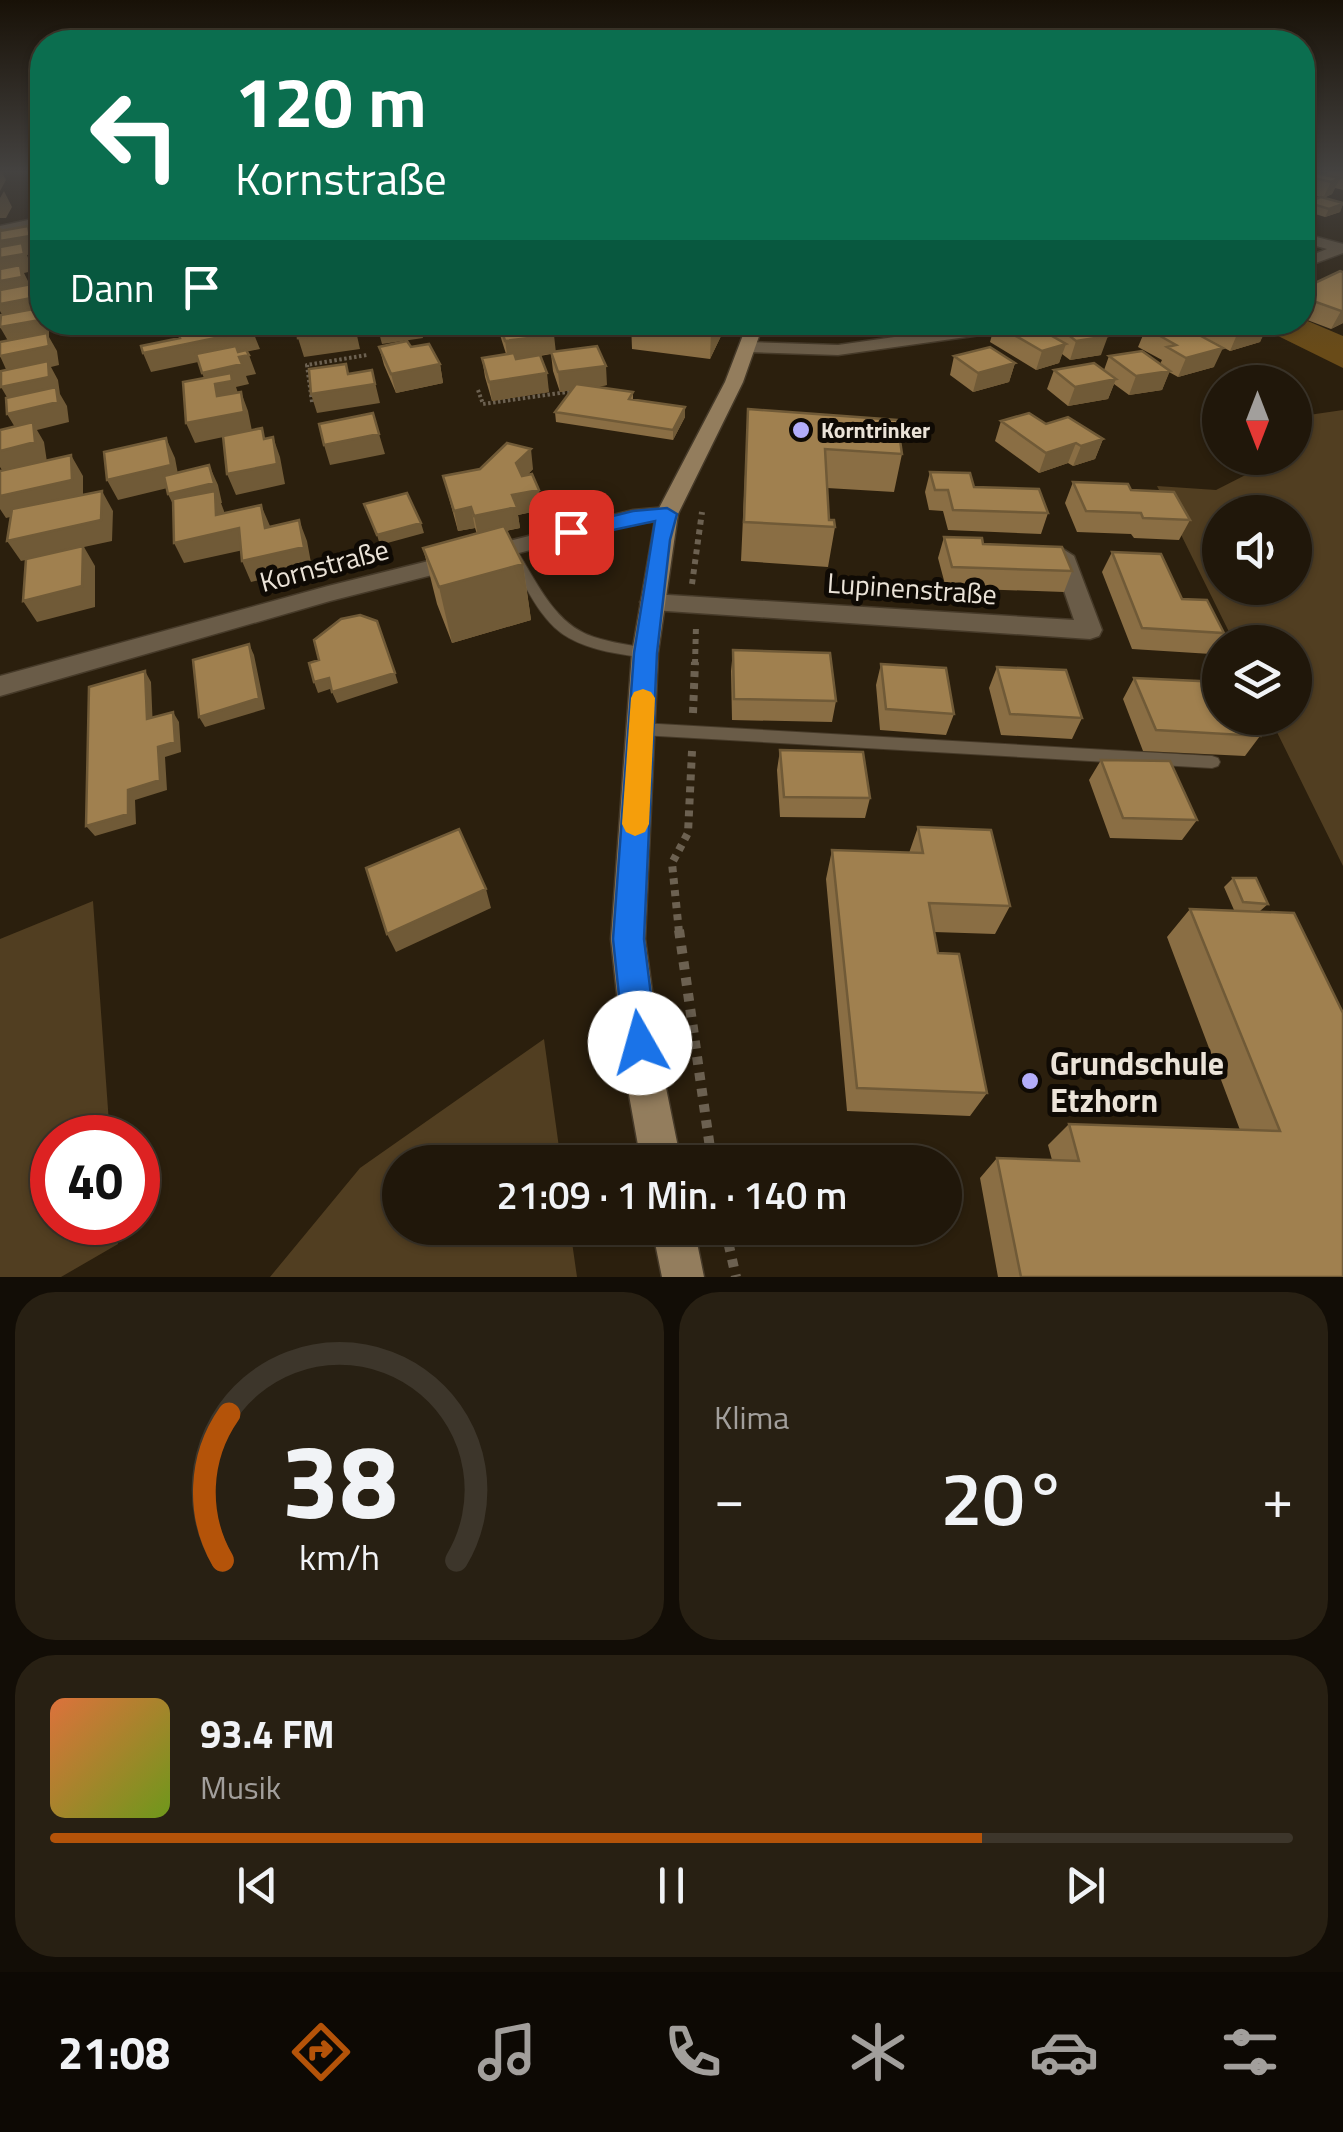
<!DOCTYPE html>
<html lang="de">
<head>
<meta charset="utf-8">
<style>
	body { margin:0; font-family:"Titillium Web",sans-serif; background:#282013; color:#f1f3f6; height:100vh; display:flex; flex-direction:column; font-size:38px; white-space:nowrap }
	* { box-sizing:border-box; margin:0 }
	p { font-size:32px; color:#a29f9c }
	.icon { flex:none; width:55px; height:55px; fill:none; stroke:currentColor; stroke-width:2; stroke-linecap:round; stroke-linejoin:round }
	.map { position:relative; height:1277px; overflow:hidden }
	.side { display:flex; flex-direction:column; gap:15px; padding:15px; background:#120d06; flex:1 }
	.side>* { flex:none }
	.hud { position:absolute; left:30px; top:30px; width:1285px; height:305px; border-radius:40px; box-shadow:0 2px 8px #0004,0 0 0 2px #3d362b; background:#0b6e4f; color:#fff; overflow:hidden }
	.needle { width:65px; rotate:180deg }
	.tools { position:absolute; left:1202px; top:365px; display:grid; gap:20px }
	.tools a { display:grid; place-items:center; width:110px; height:110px; border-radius:50%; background:#20170a; box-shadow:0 2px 8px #0004,0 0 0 2px #3d362b; font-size:50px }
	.speed { position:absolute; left:30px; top:1115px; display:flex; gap:20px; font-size:50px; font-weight:700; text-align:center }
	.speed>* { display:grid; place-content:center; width:130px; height:130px; border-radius:50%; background:#20170a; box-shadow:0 2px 8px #0004,0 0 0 2px #3d362b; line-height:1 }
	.speed .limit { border:15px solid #d22; background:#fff; color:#111 }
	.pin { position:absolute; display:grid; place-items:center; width:85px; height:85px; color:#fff; margin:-42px; border-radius:20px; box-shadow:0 5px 15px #0006 }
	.me { position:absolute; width:110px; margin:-55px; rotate:353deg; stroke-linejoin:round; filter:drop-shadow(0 0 8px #0008) }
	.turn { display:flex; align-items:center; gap:35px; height:210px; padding:0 40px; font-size:45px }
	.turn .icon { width:130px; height:130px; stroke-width:2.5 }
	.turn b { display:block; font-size:70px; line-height:85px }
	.then { display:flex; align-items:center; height:95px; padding:0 40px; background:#0003; gap:20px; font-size:38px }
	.big { font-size:75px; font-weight:600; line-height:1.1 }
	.side .widget { flex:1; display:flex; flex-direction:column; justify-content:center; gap:15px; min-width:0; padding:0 35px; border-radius:40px; background:#282013 }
	.side .dial { align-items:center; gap:0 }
	.dial svg { height:260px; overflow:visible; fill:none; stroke:#3d362b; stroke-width:7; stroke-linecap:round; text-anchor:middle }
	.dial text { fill:#f1f3f6; stroke:none }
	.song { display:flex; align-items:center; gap:30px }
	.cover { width:120px; height:120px; border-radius:15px; background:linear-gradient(135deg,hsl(20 70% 55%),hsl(80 70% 35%)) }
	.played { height:10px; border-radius:5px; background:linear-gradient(90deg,#b45309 75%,#3d362b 75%) }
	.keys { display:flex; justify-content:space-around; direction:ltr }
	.heat { display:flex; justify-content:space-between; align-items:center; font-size:55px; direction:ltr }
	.side .tiles { flex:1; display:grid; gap:15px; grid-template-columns:1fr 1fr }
	.widget:last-child { grid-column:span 2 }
	.trip { position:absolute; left:382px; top:1145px; width:580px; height:100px; border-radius:50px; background:#20170a; box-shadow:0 2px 8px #0004,0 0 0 2px #3d362b; font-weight:600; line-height:100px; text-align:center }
	.menu { display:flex; height:160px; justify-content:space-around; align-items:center; background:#0d0904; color:#a29f9c }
	.menu .icon { width:70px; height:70px }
	.menu .selected { color:#b45309 }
	.menu b { font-size:45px; color:#f1f3f6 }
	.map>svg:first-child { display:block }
</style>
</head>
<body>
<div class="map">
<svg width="1343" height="1277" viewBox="0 0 1343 1277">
	<rect width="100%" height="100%" fill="#2b1f0d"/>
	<path fill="#513e21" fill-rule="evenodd" d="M1343,410v456l-73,-148h25v-76h-61l-77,-156 59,4 63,-32h16v-9l8,-4 -8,-9v-19zM1220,512h75v76h-75z
		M93,901l17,236 -58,1v84l64,1 2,21 -57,33h-61v-338z
		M544,1039l17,123h-161v66h170l7,49h-307l90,-109z"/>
	<path fill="#694b18" d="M1303,319l40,17v32l-91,-45 50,-1z"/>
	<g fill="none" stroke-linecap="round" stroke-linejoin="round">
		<defs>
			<path id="lane" d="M515,553l4,1c20,32 37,71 75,83 18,6 37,8 56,12l2,4 -2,4 -5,1c-25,-4 -53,-7 -76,-20 -29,-16 -44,-54 -60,-81z
				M641,723l571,33 6,2 2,4 -2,4 -6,2 -571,-33 -5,-2 -3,-4 3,-4z"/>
			<path id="street" d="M42,217v8l-42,9v-8z
				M1302,233l41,11v9l-41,15v-9l25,-10 -25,-7z
				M1000,322h46l-8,5 -200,28 -90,-3 -8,-5 8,-5 90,3z
				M667,507l8,2 3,5 -3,5 -42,5 -303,77 -330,95v-20l328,-90 305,-76z
				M1063,549l11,7 28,74 -3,6 -9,3 -438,-29 -12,-8 12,-8 422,26 -22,-64z"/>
			<path id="secondary" d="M748,322h16l-21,60 -65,132 -20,139 -13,286 19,139 17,84h-40l-15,-84 -15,-139 21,-286 24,-139 69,-132z
				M652,1228h42l10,49h-42z"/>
		</defs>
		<use href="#lane" stroke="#463a29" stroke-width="2"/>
		<use href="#street" stroke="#463a29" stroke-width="3"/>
		<use href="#secondary" stroke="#463a29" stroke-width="3"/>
		<path stroke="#6c6151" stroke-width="4" stroke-dasharray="2.5 2.5" stroke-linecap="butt" d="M478,390l5,14 91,-13
			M312,402l-5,-37 60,-10"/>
		<path stroke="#6c6151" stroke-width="6" stroke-dasharray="5 5" stroke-linecap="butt" d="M692,584l10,-72
			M695,664l1,-38"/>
		<path stroke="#6c6151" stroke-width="8" stroke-dasharray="6 6" stroke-linecap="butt" d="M693,713l2,-51
			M679,932l-7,-69 16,-30 4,-82"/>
		<path stroke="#6c6151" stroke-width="10" stroke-dasharray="8 8" stroke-linecap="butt" d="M679,930l33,232
			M725,1228l11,49"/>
		<use href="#lane" fill="#6a5c48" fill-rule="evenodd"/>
		<use href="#street" fill="#6a5c48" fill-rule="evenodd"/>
		<use href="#secondary" fill="#937d5d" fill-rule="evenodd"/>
	</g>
	<path fill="#8a6e44" d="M1302,171l24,4 2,-4h15v19l-8,-2 -3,6 -8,4 19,5 -3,9 -15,5 -23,-7 4,-8 14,-5 -17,-5z
		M1343,272v51l-12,6 -29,-11v-29z
		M496,322h53l6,29 52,34 -11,2 37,5v7l52,18 -12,23 -117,-18 -1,-10 16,-22 -11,2 -7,-21 -2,-17 -11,2 9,36 -57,9 -7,-24 -3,-19 24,-4z
		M631,322h91l-1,14 -11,23 -78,-10z
		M1050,322h40l11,33 -31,5 -8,-6 -3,9 -23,7 -46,-28 5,-18 52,10z
		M1194,322h73l-7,20 -30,9 -38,-20 22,36 -36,10 -9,-5 -7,18 -33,5 -15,-11 -6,15 -40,7 -21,-17 7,-19h50l5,-14 51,8 2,-4 -24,-13 8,-19 44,3z
		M379,347h32l29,17 3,19 -47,10 -12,-28z
		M954,356l61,7 -6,19 -36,10 -23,-17z
		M748,409l154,45 -8,38 -67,-4 2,32 6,7 -7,40 -87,-6z
		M1001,421l45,3 57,15 -8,20 -22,7 -5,-3 -29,10 -44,-32z
		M533,469l-5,5 11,16 2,20 -23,5 2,13 -14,3 17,33 8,56 -79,23 -15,-39 -14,-56 54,-14 -2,-6 -17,3 -15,-55z
		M930,472l118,41 -7,21 -93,-4 -5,-19 -14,-1 -4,-18z
		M1073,482l58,8 59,30 -11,20 -45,-2 -3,-4 -54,-2 -12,-29z
		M944,537l39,7 89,27 -8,21 -118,-4 -8,-30z
		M1112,552l70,47 42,34 -13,21 -79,-5 -30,-77z
		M733,650l103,51 -4,21 -100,-2 -1,-49z
		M881,664l73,50 -8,21 -66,-5 -4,-45z
		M997,667l85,51 -10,21 -71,-4 -12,-47z
		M1134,678l126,58 -15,20 -102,-5 -20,-52z
		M780,750l90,48 -5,20 -85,-1 -3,-47z
		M1101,760l96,60 -15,20 -72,-2 -21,-58z
		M918,827l92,79 -15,28 -61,-2 4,21 49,140 -17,23 -123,-5 -21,-232 6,-29 77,3z
		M1233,878l35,26 -8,7 83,366h-345l-18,-99 17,-20 55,2 -4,-15 21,-21 171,6 -73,-193 23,-28 44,1 -10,-23z"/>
	<path fill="#705a37" d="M0,171h9l-7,1 4,8 -6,11z
		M1310,177l-8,15v-12z
		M1340,178l-8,16 -9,4 8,-16z
		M4,191l8,16 -6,11h-6v-20z
		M1343,204l-3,8 -15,5 4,-8z
		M28,226l8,17 3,10 -12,2 6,16 -9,2 5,10 2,11 -31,7v-74l7,13z
		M42,296v26h5l2,4v11l8,14 2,14 -8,2 7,13 2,14 7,12 2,16 -32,8 7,12 3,20 -43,11 -4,-6v-16l19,-17 -12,-20 5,-8 -11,-19 8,-11 -9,-20 11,-10 -11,-19 7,-4 -7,-12v-7z
		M1343,310v13l-12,6 10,-18z
		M185,322h64l11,27 -109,23 -8,-19 74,-15z
		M354,322l6,27 -56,8 -6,-19z
		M395,322h24l4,16 -41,6 -5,-19z
		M715,322h7l-1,14 -11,23 1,-28z
		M1269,324l-9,18 -30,9 8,-19z
		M554,335l2,18 -48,7 -3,-19z
		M1108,336l-7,19 -31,5 6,-19z
		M1066,344l-7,19 -23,7 6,-19z
		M1223,348l-9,19 -36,10 8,-19z
		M249,355l7,19 -10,2 3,8 -13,3 2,6 3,-1 7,19 4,20 -57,12 -9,-20 24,-30 -8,-20 37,-16z
		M1015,363l-6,19 -36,10 5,-19z
		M346,364l6,23 20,-17 8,33 -63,10 -6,-19z
		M440,364l3,19 -47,10 -5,-19z
		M606,366l1,19 -47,7 -2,-20z
		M1170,371l-8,19 -33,5 7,-19z
		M547,373l2,19 -57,9 -3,-19z
		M1116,379l-8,20 -40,7 7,-19z
		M685,407v10l-12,23v-10z
		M379,434l6,20 -55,11 -6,-20z
		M273,437l7,20 5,27 -49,11 -9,-21z
		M166,438l9,20 5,27 -62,15 -11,-20z
		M1103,439l-8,20 -22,7 8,-20z
		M1076,443l-8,20 -29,10 7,-20z
		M531,449l2,20 -14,14 -3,-20z
		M71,455l12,21v24l-77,18 -6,-9v-13z
		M209,465l9,20 4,18h-1l3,8 1,20 14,-3 9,21 -64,14 -10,-20 42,-28h-38l-10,-21z
		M539,490l2,20 -23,5 2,13 -42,8 -4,-20 38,-21z
		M102,491l11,20 -1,30 -28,6 11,19v41l-58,15 -14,-21 60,-54 -62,14 -14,-20z
		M261,505l9,21 3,23 -8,-21z
		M471,507l4,21 -17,3 -4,-20z
		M299,520l8,21 5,27 -61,14 -9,-21z
		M421,523l3,10 -44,12 -3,-10z
		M523,564l8,56 -79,23 -13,-56z
		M249,644l5,11 11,54 -60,18 -6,-10z
		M145,671l6,11 2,48 -6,-11z
		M395,673l3,10 -61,20 -5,-11z
		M329,678l4,10 -15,5 -4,-11z
		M173,712l6,10 2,30 -16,5 2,33 -32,10 1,24 -41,12 -9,-10 42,-36 30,-43z
		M486,889l5,19 -95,44 -9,-18z"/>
	<path fill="#a0804f" stroke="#705a37" stroke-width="2.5" d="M1303,171l37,7 -9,4 -21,-5 -8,3z
		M1321,197l22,6v1l-14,5 -23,-7z
		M28,226l2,10 -30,5v-13v3z
		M22,243l2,11 -24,4v-11z
		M20,265l2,12 -22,4v-12z
		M1340,271l3,1v38l-2,1 -39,-14v-8z
		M42,282v14l-42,8v-14z
		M39,308l1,12 -40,7 1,-12z
		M183,322h35l-7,2 2,5 38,-7 3,8 -111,23 -2,-7 39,-8 -4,-14z
		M297,322h57l2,8 -58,8z
		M499,322h50l5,13 -49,6z
		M642,322h73l-4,9z
		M999,322h28l39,22 -24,7 -47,-27z
		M1052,322h38l18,14 -32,5z
		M1168,322h7l48,26 -37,10 -19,-11 9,-2 -30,-17z
		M1219,322h48l2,2 -31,8z
		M47,333l2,13 -49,10v-14z
		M407,341l4,6 18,-3 11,20 -49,10 -12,-27z
		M236,346l2,6 8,-2 3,5 -10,2 3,7 -40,9 -6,-19z
		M597,346l9,20 -48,6 -7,-20z
		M990,347l25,16 -37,10 -24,-17z
		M1142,351l28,20 -34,5 -27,-20z
		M514,353l2,6 24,-4 7,18 -58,9 -7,-24z
		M48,361l1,16 -48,10v-16z
		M1094,363l22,16 -41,8 -21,-17z
		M346,364l2,10 24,-4 3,14 -64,10 -2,-25z
		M231,373l1,8 -17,3 2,12 24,-4 3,20 -58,11 -3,-41z
		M576,384l57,8 -4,7 56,8 -12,23 -118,-18z
		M56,387l2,15 -51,12 -1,-16z
		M748,409l149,11 5,34 -77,-5 4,71h5l1,7 -91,-5z
		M373,413l6,21 -55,11 -5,-21z
		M1029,413l17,11 22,-7 35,22 -22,7 -5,-3 -30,10 -45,-32z
		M33,422l2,20 -35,9v-21z
		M262,428l2,11 9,-2 4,27 -50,10 -4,-38z
		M166,438l5,27 -64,15 -3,-28z
		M507,443l24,6 -15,14 6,13 10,-2 7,16 -27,5 5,12 -43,9 -3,-9 -17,4 -11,-35 37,-7z
		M71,455l1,25 -72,16v-25z
		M209,465l5,18 -46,11 -4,-18z
		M930,472l40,1 4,14 65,2 9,24 -95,-3 -5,-20h-13z
		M1073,482l55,2 3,6 43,2 16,28 -47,-2 -2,-5 -55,-2z
		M102,491l-1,29 -94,21 5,-32z
		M215,491l1,24 45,-10 4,23 34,-8 5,27 -62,14 -3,-33 -65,15 -1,-44z
		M407,493l14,30 -44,12 -13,-31z
		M504,526l19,38 -84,23 -16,-39z
		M944,537l38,1 1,6 79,3 10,24 -120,-4z
		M83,546l-1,40 -59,15 3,-42z
		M1112,552l49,2 21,45 25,1 17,33 -82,-5z
		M360,615l17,6 18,52 -63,19 -3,-14 -15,4 -5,-19 10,-3 -5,-20 27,-21z
		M249,644l10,54 -60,19 -6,-57z
		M733,650l97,3 6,48 -102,-2z
		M881,664l65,4 8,46 -68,-5z
		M997,667l69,3 16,48 -72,-4z
		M145,671l2,48 26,-7 2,30 -17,5 2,33 -32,10v24l-42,12 3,-139z
		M1134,678l86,4v36h31l9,18 -104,-6z
		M780,750l83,2 7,46 -86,-1z
		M1101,760l69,1 27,59 -74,-2z
		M918,827l73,3 19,76 -81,-3 9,50 21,1 28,139 -130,-5 -25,-238 91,3z
		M459,829l27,60 -99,45 -21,-66z
		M1233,878h23l12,26 -25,-2z
		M1190,909l104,4 49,100v264h-322l-24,-119 82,3 -10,-37 211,7z"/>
	<linearGradient id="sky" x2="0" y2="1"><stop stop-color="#181107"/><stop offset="0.49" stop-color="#444240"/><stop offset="1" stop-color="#444240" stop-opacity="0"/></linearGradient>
	<rect width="1343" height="350" fill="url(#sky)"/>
	<path fill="#1a73e8" stroke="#114b97" stroke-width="2.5" d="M667,508l10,6 -7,26 -13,113 -13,286 13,104 -5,12 -12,5 -11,-5 -5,-12 -11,-104 21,-286 21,-132 -84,18 -10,-7 3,-4 69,-17z"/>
	<path fill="#f59e0b" d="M643,689l8,3 4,6 -6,126 -4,8 -10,4 -9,-4 -4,-8 9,-126 3,-6z"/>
	<g fill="#b3adf9" stroke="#0f0a04" stroke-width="4">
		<circle cx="801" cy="430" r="10"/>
		<circle cx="1030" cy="1081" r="10"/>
	</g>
	<g text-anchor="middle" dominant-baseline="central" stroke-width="10" stroke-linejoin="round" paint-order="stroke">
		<g font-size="22" font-weight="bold" fill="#ebe3d8" stroke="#0f0a04" text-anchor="start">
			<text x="821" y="430">Korntrinker</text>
		</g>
		<g font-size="28" fill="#ebe3d8" stroke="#0f0a04">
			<text transform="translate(324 565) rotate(-15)">Kornstraße</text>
			<text transform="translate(912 588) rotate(4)">Lupinenstraße</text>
		</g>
		<g font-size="32" font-weight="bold" fill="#ebe3d8" stroke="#0f0a04" text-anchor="start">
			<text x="1050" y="1063">Grundschule<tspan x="1050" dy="37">Etzhorn</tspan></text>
		</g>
	</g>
</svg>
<div class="tools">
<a><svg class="needle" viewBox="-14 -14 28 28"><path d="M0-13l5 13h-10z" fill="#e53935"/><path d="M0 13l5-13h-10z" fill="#a29f9c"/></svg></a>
<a><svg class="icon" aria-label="sound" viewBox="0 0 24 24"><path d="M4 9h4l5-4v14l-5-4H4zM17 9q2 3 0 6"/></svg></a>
<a><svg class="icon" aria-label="layers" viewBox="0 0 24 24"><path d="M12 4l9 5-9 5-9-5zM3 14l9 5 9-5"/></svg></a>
</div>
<div class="speed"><div class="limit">40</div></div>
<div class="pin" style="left:571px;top:532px;background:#d93025"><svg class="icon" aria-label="arrive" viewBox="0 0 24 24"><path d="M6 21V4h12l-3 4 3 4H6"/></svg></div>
<svg class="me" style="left:640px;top:1043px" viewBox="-20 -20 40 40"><circle r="19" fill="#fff"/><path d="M0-13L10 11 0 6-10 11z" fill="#1a73e8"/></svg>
<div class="trip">21:09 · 1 Min. · 140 m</div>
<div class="hud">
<div class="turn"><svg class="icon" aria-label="left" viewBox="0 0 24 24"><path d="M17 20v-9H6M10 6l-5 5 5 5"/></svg><div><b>120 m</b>Kornstraße</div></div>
<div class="then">Dann<svg class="icon" aria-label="arrive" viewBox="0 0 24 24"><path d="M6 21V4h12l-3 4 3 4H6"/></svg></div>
</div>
</div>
<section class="side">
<div class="tiles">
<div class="widget dial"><svg viewBox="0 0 100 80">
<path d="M14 69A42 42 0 1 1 86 69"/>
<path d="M14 69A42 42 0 0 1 16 24" stroke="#b45309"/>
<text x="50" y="56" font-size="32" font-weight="700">38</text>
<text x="50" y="72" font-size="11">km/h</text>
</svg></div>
<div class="widget"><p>Klima</p>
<div class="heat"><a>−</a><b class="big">20°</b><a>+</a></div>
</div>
<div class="widget">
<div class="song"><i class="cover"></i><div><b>93.4 FM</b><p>Musik</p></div></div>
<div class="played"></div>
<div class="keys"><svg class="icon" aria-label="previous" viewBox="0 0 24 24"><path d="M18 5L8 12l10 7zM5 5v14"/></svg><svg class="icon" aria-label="pause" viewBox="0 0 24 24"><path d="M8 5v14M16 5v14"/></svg><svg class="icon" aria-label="next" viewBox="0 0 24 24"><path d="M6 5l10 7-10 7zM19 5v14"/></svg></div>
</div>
</div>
</section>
<nav class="menu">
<b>21:08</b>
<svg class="icon selected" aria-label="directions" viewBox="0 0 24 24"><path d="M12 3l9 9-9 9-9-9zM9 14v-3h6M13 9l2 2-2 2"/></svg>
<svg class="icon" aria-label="music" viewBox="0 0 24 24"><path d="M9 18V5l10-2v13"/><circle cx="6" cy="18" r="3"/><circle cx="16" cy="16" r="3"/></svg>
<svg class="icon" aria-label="phone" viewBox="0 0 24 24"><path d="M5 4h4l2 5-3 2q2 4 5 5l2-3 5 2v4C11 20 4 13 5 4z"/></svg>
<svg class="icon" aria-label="climate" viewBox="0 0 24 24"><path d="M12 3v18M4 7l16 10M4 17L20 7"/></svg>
<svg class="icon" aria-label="car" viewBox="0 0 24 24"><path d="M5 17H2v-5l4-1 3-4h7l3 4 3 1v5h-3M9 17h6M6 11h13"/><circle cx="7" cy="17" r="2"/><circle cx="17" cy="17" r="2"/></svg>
<svg class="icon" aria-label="filters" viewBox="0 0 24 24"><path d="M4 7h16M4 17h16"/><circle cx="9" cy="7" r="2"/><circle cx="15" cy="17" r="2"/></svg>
</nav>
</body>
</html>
